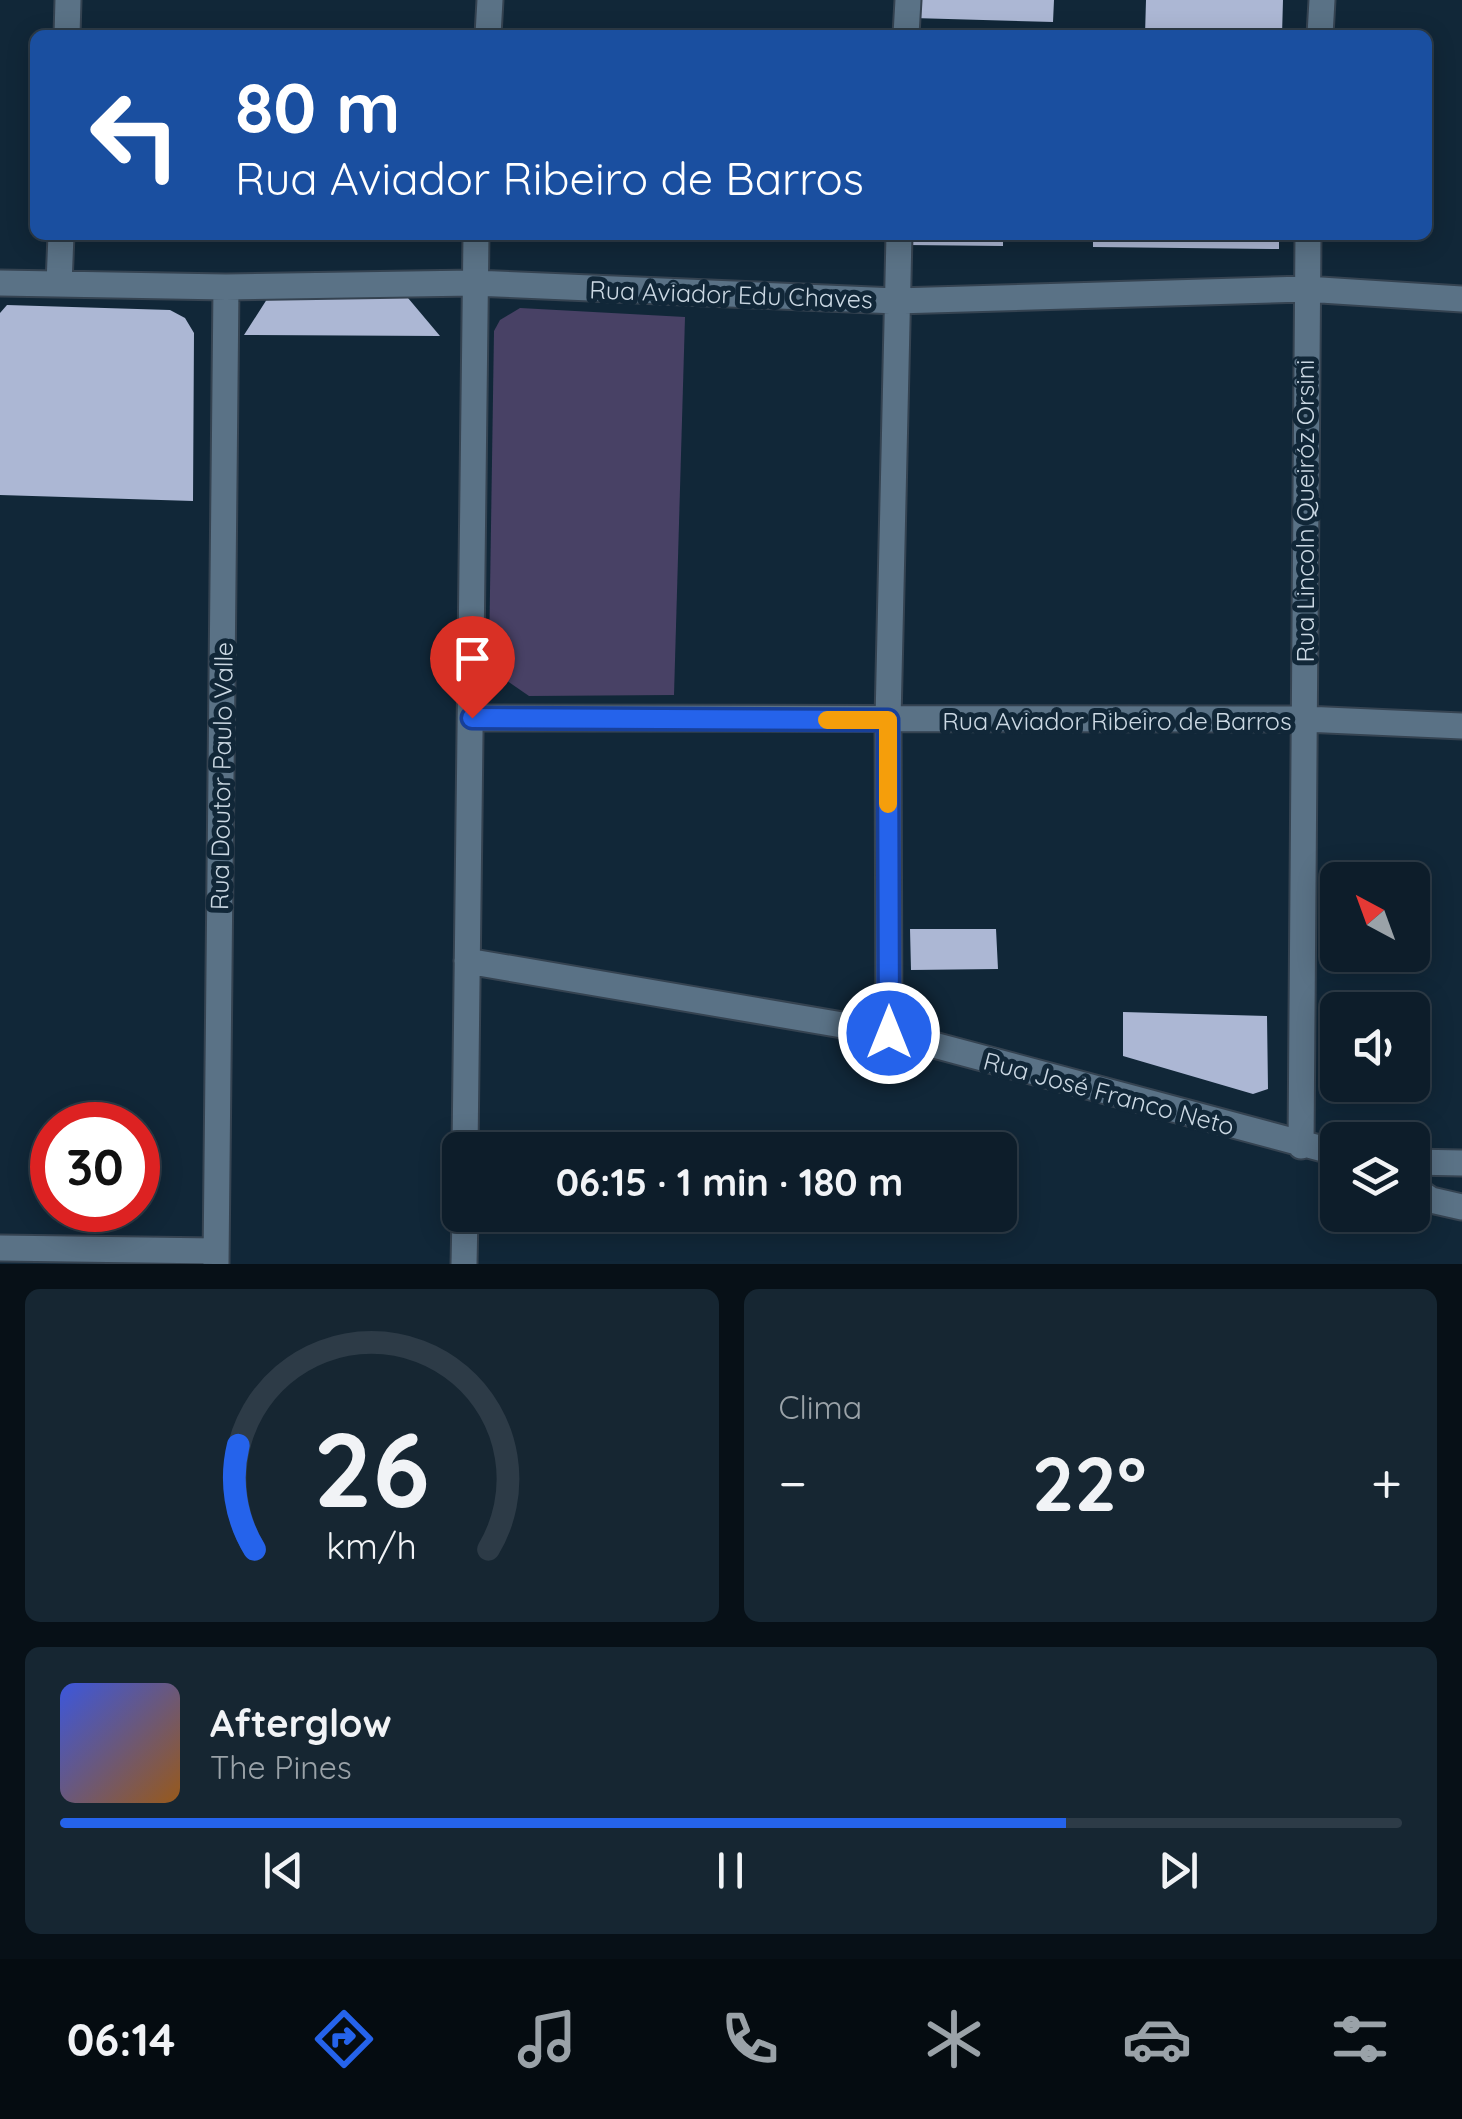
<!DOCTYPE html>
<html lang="pt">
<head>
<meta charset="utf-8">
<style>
	body { margin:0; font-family:Quicksand,sans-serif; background:#162632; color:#f1f3f6; height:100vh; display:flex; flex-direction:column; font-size:38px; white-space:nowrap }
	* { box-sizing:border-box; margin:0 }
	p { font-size:32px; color:#9aa2a8 }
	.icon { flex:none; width:55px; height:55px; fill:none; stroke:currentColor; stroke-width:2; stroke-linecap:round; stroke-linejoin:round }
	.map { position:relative; height:1264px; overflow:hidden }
	.sheet { display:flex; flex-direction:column; gap:25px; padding:25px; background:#071017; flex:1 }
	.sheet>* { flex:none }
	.banner { position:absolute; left:30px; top:30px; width:1402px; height:210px; border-radius:15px; box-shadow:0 5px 25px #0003,0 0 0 2px #2d3b47; background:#1a4fa0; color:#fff; overflow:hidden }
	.needle { width:65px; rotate:319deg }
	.fabs { position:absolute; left:1320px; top:862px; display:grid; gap:20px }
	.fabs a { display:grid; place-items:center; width:110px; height:110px; border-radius:15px; background:#0d1d2a; box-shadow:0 5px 25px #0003,0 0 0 2px #2d3b47; font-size:50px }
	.speed { position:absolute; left:30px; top:1102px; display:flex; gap:20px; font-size:50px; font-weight:700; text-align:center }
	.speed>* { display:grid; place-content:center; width:130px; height:130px; border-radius:50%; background:#0d1d2a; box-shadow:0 5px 25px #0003,0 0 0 2px #2d3b47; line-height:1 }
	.speed .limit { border:15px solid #d22; background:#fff; color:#111 }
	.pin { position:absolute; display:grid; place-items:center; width:85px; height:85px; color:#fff; margin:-102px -42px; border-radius:50% 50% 50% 0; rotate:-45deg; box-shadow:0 0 10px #0007 }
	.pin .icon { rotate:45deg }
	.me { position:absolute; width:110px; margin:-55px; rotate:0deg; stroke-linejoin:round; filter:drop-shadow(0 0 8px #0008) }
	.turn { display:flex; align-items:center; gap:35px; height:210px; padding:0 40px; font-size:45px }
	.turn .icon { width:130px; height:130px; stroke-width:2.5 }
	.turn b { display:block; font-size:70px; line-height:85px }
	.big { font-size:75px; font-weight:700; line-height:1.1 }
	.sheet .widget { flex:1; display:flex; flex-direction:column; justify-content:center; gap:15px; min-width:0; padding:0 35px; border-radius:15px; background:#162632 }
	.sheet .dial { align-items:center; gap:0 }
	.dial svg { height:260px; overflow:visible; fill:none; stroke:#2d3b47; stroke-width:7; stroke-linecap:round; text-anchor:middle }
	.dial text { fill:#f1f3f6; stroke:none }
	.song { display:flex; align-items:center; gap:30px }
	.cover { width:120px; height:120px; border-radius:15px; background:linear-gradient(135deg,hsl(230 70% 55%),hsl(30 70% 35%)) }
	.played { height:10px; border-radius:5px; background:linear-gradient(90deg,#2563eb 75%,#2d3b47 75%) }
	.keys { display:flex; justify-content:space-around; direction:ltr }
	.heat { display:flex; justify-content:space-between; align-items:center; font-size:55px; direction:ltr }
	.sheet .tiles { flex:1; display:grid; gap:25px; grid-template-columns:1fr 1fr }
	.widget:last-child { grid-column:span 2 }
	.trip { position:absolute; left:442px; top:1132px; width:575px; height:100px; border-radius:15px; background:#0d1d2a; box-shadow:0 5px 25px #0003,0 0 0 2px #2d3b47; font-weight:700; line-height:100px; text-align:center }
	.tab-bar { display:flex; height:160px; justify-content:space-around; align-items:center; background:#050c11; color:#9aa2a8 }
	.tab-bar .icon { width:70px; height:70px }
	.tab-bar .current { color:#2563eb }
	.tab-bar b { font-size:45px; color:#f1f3f6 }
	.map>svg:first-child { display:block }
</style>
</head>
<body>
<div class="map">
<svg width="1462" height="1264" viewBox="0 0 1462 1264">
	<rect width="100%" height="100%" fill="#112738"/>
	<path fill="#484165" d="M520,308l165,9 -11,378 -145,1 -32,-22 -8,-17 5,-326 6,-11z"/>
	<path fill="#acb7d4" d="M914,0h140l-1,22 -140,-4z
		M1146,0h137l-1,35h-137z
		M677,235h48v6h-49z
		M908,235h95v11l-95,-1z
		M1093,235h186v14l-186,-2z
		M269,296l139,2 32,38 -196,-1z
		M7,305l163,5 15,8 9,15 -1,168 -193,-6v-182z
		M910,929h86l2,40 -87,1z
		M1123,1012l144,4 1,73 -15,5 -130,-38z"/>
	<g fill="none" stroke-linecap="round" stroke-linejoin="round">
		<defs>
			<path id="street" d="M67,35l1,-35
				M488,35l2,-35
				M906,35l2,-35
				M1320,35l2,-35
				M0,283l226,4 247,-4 423,18 409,-12 157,10
				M59,284l2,-49
				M472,718l832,1 158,7
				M467,961l422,72 449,120
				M889,1033l-1,-313 11,-485
				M1301,1146l7,-911
				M465,1150l11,-915
				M1412,1162l50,1
				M1412,1187l19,13 31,7
				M0,1248l215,3
				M216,1264l10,-977
				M464,1264l1,-49"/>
		</defs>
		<use href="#street" stroke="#354351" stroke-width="29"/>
		<use href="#street" stroke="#5a7286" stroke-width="25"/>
	</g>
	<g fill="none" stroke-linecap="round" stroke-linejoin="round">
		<defs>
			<path id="route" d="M472,718l416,2 1,313"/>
		</defs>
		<use href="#route" stroke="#184099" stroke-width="25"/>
		<use href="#route" stroke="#2563eb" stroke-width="18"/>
		<path stroke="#f59e0b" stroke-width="18" d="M827,720h61v84"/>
	</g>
	<g text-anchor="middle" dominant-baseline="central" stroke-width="10" stroke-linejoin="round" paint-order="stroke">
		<g font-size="25" fill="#cbd8e3" stroke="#112738">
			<text transform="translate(731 294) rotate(2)">Rua Aviador Edu Chaves</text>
			<text transform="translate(1304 511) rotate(-90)">Rua Lincoln Queiróz Orsini</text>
			<text x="1117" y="720">Rua Aviador Ribeiro de Barros</text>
			<text transform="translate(221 776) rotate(-89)">Rua Doutor Paulo Valle</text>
			<text transform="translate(1109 1093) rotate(15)">Rua José Franco Neto</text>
		</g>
	</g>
</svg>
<div class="fabs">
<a><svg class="needle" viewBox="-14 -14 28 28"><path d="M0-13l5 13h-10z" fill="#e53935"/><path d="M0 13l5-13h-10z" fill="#9aa2a8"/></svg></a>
<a><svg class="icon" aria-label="sound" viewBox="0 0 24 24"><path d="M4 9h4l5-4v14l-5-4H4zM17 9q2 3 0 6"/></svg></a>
<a><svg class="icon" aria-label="layers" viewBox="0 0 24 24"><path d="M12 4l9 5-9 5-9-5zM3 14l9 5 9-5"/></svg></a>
</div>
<div class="speed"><div class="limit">30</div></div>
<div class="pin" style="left:472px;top:718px;background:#d93025"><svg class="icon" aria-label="arrive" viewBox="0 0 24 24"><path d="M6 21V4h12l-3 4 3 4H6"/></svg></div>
<svg class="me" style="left:889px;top:1033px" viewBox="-20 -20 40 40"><circle r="17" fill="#2563eb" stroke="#fff" stroke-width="3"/><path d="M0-11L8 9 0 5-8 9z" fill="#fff"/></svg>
<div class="trip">06:15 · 1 min · 180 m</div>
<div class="banner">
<div class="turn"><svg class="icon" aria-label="left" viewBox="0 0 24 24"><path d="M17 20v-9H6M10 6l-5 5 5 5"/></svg><div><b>80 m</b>Rua Aviador Ribeiro de Barros</div></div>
</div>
</div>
<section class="sheet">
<div class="tiles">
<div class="widget dial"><svg viewBox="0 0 100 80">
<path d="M14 69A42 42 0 1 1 86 69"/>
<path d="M14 69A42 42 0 0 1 9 37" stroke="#2563eb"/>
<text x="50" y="56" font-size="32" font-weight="700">26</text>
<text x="50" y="72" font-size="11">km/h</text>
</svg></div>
<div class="widget"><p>Clima</p>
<div class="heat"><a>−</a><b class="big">22°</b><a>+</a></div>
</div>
<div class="widget">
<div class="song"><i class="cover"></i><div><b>Afterglow</b><p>The Pines</p></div></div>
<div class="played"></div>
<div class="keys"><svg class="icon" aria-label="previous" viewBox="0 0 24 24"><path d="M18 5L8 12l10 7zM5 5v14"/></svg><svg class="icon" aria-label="pause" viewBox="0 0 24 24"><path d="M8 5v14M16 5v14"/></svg><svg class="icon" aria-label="next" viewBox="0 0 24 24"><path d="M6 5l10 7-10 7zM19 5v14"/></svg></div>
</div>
</div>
</section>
<nav class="tab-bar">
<b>06:14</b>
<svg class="icon current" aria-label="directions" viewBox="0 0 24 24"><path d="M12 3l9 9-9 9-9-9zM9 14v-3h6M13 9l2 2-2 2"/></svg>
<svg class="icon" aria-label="music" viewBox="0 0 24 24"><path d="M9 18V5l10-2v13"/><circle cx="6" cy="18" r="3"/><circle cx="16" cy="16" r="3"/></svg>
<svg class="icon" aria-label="phone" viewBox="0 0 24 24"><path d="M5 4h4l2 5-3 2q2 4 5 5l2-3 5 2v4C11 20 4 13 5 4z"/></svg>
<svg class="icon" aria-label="climate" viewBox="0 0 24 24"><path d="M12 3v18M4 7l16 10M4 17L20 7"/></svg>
<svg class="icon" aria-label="car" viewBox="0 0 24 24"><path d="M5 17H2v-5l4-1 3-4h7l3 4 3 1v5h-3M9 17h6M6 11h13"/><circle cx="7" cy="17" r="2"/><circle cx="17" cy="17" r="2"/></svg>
<svg class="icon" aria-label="filters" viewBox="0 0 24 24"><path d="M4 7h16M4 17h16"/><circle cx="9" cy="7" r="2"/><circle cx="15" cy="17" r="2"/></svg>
</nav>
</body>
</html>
